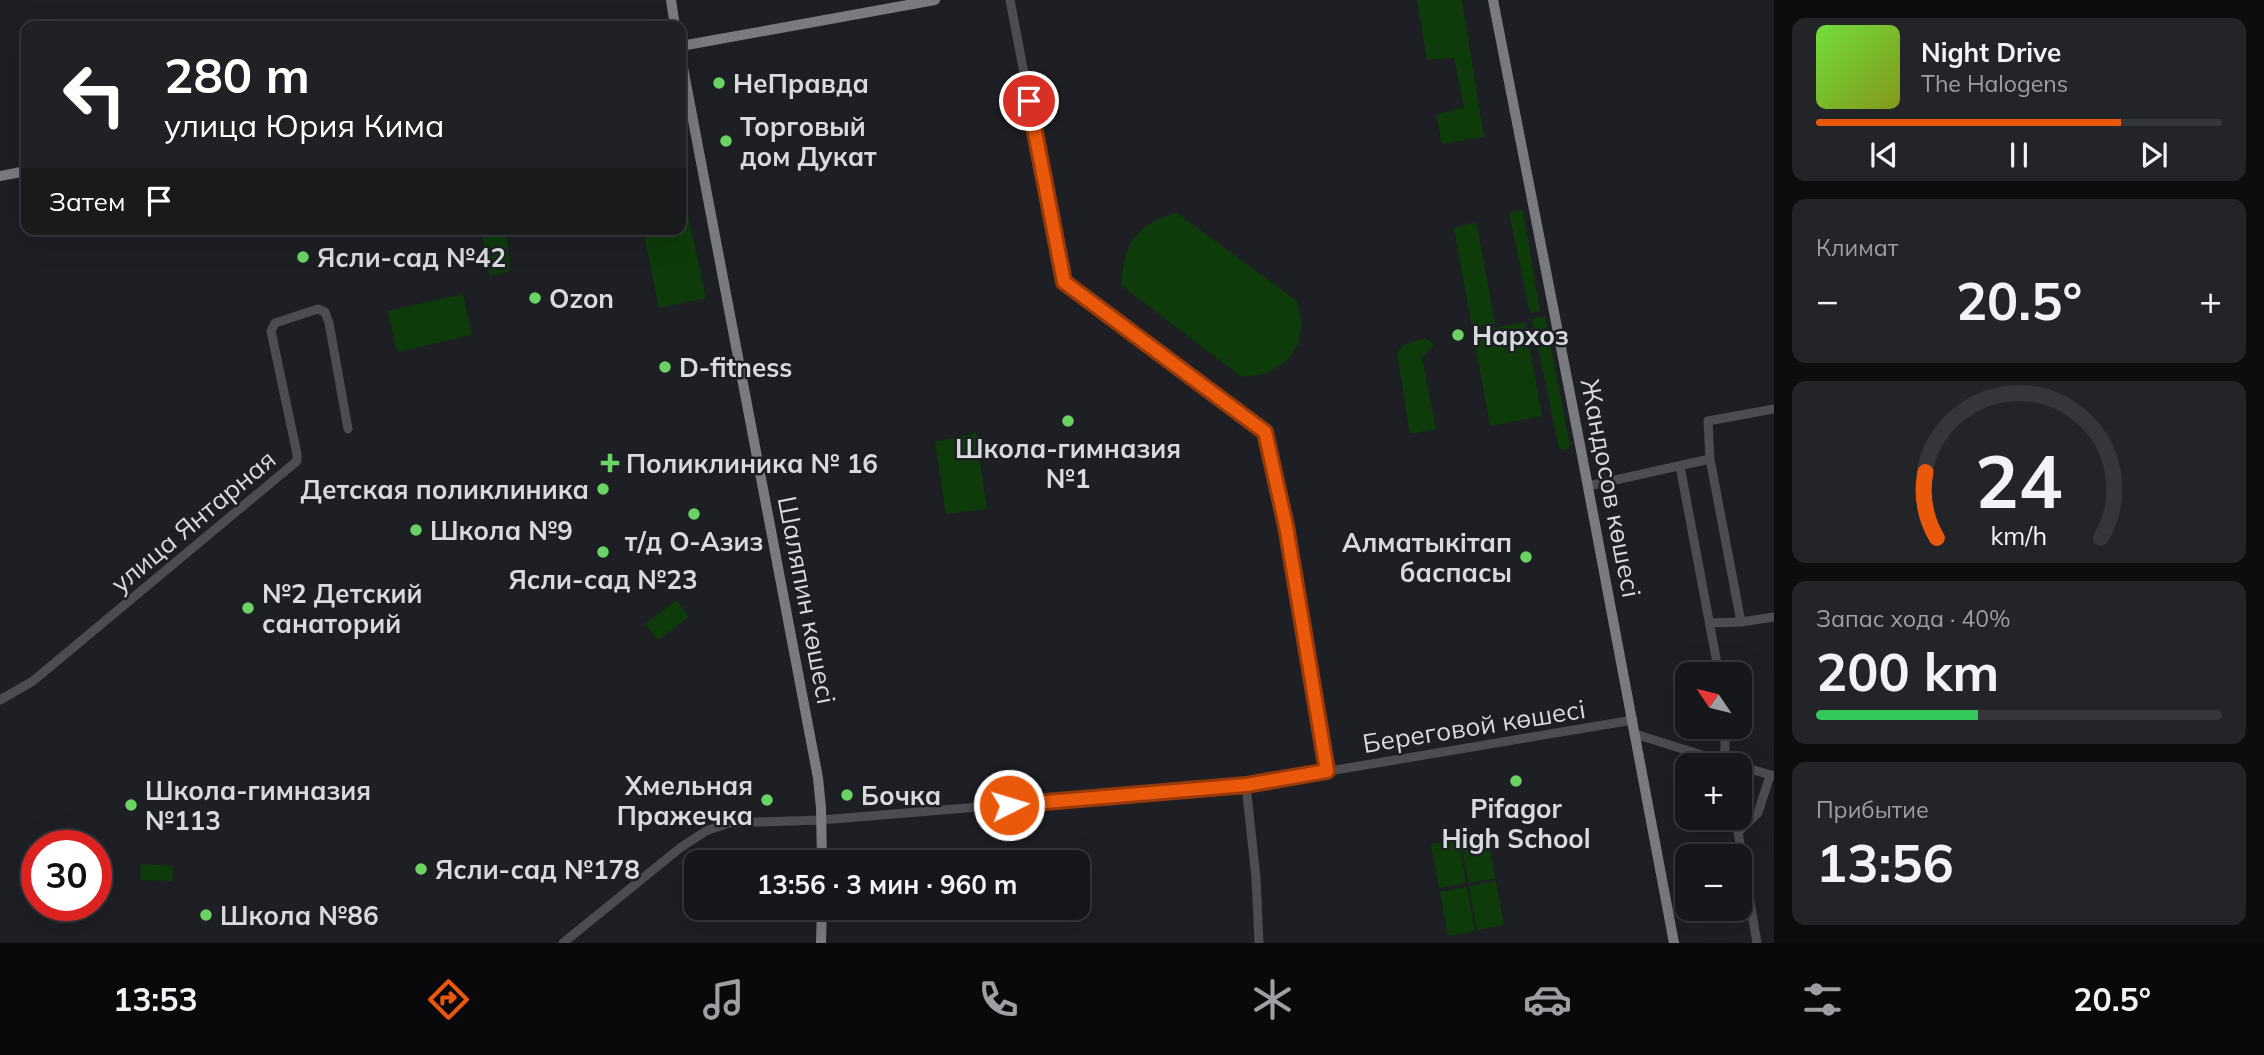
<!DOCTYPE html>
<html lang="ru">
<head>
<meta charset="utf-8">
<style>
	body { margin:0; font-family:Mulish,sans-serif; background:#232428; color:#f1f3f6; height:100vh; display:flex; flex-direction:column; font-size:26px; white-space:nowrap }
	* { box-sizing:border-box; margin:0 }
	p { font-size:23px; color:#9e9fa3 }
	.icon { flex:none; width:38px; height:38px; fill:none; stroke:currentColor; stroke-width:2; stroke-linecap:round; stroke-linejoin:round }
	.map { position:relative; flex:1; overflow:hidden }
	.side { display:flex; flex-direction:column; gap:18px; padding:18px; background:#0c0d0f; width:490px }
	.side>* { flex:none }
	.guide { position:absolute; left:21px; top:21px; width:665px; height:214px; border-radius:14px; box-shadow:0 7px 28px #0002,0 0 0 2px #35363a; background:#202124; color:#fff; overflow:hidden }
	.needle { width:46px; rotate:305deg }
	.buttons { position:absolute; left:1675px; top:662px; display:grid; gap:14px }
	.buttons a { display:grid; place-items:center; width:77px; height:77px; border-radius:14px; background:#16171b; box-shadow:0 7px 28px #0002,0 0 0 2px #35363a; font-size:35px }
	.speed { position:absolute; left:21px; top:830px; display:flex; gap:14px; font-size:35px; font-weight:700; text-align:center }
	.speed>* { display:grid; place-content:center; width:91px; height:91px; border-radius:50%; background:#16171b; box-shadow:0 7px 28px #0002,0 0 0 2px #35363a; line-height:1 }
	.speed .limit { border:10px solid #d22; background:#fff; color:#111 }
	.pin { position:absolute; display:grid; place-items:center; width:60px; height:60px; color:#fff; margin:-30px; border:4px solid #fff; border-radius:50%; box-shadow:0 2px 7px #0007 }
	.me { position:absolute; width:77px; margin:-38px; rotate:85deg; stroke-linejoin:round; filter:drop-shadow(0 0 5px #0008) }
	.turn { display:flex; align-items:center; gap:24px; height:147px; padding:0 28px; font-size:32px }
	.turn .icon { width:91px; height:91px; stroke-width:2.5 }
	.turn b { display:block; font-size:49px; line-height:60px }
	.then { display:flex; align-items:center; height:66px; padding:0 28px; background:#0003; gap:14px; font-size:26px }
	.big { font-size:52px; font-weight:700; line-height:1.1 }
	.side .widget { flex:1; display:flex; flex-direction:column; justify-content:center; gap:10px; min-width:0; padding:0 24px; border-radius:14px; background:#232428 }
	.side .dial { align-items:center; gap:0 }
	.dial svg { height:182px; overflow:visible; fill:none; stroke:#35363a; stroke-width:7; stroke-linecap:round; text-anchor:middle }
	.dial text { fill:#f1f3f6; stroke:none }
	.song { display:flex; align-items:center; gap:21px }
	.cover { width:84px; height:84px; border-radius:10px; background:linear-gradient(135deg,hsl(100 70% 55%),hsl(70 70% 35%)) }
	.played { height:7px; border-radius:4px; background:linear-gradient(90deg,#ea580c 75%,#35363a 75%) }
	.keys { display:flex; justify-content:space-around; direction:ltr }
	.heat { display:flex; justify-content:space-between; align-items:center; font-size:38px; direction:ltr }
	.charge { height:10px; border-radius:5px; background:linear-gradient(90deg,#34c759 40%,#35363a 0) }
	.trip { position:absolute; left:684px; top:850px; width:406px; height:70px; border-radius:14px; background:#16171b; box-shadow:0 7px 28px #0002,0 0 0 2px #35363a; font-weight:700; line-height:70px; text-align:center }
	.tabs { display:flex; height:112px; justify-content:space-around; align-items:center; background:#09090b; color:#9e9fa3 }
	.tabs .icon { width:49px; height:49px }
	.tabs .selected { color:#ea580c }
	.tabs b { font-size:32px; color:#f1f3f6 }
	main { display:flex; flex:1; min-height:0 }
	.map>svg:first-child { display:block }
</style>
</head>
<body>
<main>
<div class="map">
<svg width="1774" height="943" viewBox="0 0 1774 943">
	<rect width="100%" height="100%" fill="#1d1f24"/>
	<path fill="#0d3c0a" d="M1417,0h45l22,137 -42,7 -6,-29 28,-8 -10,-49 -27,2z
		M681,182l25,116 -47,10 -16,-79h38z
		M1523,210l17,101 -10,2 -21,-100z
		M1177,213l120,88 5,23 -4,21 -13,18 -20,11 -23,3 -121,-92c3,-42 15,-61 56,-72z
		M1475,222l2,2 18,99 -23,5 -18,-100z
		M481,229h25l4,39 -3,4 -17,4z
		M463,294l9,41 -75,17 -9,-41z
		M1545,316l25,130 -4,4 -7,-1 -27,-130z
		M1525,322l17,94 -52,10 -17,-94z
		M1425,338l9,6 -12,14 14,71 -26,5 -13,-81 5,-7z
		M976,433l11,76 -41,5 -11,-72z
		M677,600l12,17 -31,23 -13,-16z
		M1487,834l8,44 -26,5 -9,-44z
		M1458,839l8,44 -27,5 -8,-44z
		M141,864l32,2 -1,15 -32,-1z
		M1496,881l8,44 -27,5 -8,-44z
		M1467,887l8,44 -27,5 -8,-44z"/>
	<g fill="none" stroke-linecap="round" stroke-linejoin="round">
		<path stroke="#4c4d50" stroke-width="9" d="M1010,0l54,282 201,150 21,94 41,245
			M1710,459l31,163
			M1680,466l39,208
			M1588,486l122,-27 -2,-38 66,-12
			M1711,623l30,-1 33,-5
			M0,700l33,-19 264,-220v-7l-26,-123 4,-8 43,-14 7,3 4,11 19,106
			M1635,734l99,31
			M1721,761l4,-11v-24
			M1740,766l34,10
			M1246,785l10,93 3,65
			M563,943l117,-95 26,-17 23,-8 92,-3 425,-35 387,-65
			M1757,943l-19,-111 20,-19 12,-38"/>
		<path stroke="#797b81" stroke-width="10" d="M671,0l4,26
			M1493,0l88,450 93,493
			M681,46l254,-46
			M681,57l137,721 3,30 1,55
			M0,176l26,-5
			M821,943l1,-35"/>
	</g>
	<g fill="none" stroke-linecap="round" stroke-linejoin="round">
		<defs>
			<path id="route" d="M1009,805l237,-20 81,-14 -41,-245 -21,-94 -201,-150 -35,-181"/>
		</defs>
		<use href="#route" stroke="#983908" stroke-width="18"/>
		<use href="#route" stroke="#ea580c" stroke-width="12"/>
	</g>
	<g fill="#6bd363" stroke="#1d1f24" stroke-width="2.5">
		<circle cx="719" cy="83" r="7"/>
		<circle cx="726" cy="141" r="7"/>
		<circle cx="303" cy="257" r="7"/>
		<circle cx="535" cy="298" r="7"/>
		<circle cx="1458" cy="335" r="7"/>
		<circle cx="665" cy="367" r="7"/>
		<circle cx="1068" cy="421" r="7"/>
		<path d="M606.5 452.5h7v7h7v7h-7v7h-7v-7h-7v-7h7z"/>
		<circle cx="603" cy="489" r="7"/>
		<circle cx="694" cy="514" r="7"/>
		<circle cx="416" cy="530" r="7"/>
		<circle cx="603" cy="552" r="7"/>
		<circle cx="1526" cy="557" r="7"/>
		<circle cx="248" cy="608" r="7"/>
		<circle cx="1516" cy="781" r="7"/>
		<circle cx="847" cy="795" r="7"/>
		<circle cx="767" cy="800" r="7"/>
		<circle cx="131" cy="805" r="7"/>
		<circle cx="421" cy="869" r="7"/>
		<circle cx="206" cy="915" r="7"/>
	</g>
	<g text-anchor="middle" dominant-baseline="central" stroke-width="5" stroke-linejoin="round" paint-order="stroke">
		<g font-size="26" font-weight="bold" fill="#d8dadd" stroke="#1d1f24" text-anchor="start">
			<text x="733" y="83">НеПравда</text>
			<text x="740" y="126">Торговый<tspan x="740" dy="30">дом Дукат</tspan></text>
			<text x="317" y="257">Ясли-сад №42</text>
			<text x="549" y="298">Ozon</text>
			<text x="1472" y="335">Нархоз</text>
			<text x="679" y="367">D-fitness</text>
			<text x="1068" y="448" text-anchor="middle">Школа-гимназия<tspan x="1068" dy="30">№1</tspan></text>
			<text x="626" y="463">Поликлиника № 16</text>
			<text x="589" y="489" text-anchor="end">Детская поликлиника</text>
			<text x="430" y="530">Школа №9</text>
			<text x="694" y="541" text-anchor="middle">т/д О-Азиз</text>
			<text x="1512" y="542" text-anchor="end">Алматыкітап<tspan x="1512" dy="30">баспасы</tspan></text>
			<text x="603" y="579" text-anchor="middle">Ясли-сад №23</text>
			<text x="262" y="593">№2 Детский<tspan x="262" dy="30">санаторий</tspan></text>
			<text x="753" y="785" text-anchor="end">Хмельная<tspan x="753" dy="30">Пражечка</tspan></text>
			<text x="145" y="790">Школа-гимназия<tspan x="145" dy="30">№113</tspan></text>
			<text x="861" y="795">Бочка</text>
			<text x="1516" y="808" text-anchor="middle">Pifagor<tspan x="1516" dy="30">High School</tspan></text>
			<text x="435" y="869">Ясли-сад №178</text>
			<text x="220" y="915">Школа №86</text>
		</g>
		<g font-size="26" fill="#d8dadd" stroke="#1d1f24">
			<text transform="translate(1611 488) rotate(79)">Жандосов көшесі</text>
			<text transform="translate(193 521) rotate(-40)">улица Янтарная</text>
			<text transform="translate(807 600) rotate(79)">Шаляпин көшесі</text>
			<text transform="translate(1474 726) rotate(-9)">Береговой көшесі</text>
		</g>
	</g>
</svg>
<div class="buttons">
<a><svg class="needle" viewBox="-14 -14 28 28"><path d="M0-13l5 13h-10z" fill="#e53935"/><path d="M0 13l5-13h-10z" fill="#9e9fa3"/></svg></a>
<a>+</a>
<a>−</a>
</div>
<div class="speed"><div class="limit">30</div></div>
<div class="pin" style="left:1029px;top:101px;background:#d93025"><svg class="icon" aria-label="arrive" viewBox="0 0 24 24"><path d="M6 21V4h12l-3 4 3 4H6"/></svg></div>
<svg class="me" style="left:1009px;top:805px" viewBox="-20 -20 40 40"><circle r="17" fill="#ea580c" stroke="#fff" stroke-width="3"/><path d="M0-11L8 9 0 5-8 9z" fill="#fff"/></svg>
<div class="trip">13:56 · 3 мин · 960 m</div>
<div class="guide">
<div class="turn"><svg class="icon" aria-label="left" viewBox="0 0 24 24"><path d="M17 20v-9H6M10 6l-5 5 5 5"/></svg><div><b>280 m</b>улица Юрия Кима</div></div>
<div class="then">Затем<svg class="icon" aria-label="arrive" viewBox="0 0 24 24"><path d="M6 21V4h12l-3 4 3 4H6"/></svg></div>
</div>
</div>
<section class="side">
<div class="widget">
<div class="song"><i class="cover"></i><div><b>Night Drive</b><p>The Halogens</p></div></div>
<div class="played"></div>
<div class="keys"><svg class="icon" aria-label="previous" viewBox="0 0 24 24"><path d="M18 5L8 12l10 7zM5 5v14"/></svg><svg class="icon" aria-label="pause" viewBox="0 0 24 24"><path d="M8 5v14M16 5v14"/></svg><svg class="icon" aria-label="next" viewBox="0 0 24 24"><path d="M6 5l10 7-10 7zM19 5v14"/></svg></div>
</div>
<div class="widget"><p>Климат</p>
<div class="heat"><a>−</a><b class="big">20.5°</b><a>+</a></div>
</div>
<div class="widget dial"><svg viewBox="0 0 100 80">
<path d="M14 69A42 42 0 1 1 86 69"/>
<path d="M14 69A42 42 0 0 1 9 40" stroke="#ea580c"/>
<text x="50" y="56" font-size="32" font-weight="700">24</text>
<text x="50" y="72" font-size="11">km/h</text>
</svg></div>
<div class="widget"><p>Запас хода · 40%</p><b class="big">200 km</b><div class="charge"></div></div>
<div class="widget"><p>Прибытие</p><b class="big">13:56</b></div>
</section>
</main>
<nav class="tabs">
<b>13:53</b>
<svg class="icon selected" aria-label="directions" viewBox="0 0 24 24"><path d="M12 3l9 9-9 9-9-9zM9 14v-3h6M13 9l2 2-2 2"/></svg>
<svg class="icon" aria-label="music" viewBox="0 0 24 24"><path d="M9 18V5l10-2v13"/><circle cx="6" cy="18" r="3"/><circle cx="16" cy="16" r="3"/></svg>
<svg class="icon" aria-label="phone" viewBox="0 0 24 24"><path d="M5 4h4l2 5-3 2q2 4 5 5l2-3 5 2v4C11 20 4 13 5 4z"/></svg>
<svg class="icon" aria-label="climate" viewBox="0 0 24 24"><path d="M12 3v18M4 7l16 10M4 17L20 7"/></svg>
<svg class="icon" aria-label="car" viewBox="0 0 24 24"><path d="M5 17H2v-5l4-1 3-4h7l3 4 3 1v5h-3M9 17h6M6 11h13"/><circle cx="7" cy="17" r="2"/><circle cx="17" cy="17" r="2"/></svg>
<svg class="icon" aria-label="filters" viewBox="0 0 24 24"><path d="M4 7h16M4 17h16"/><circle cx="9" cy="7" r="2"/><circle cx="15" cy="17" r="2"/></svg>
<b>20.5°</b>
</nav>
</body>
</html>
